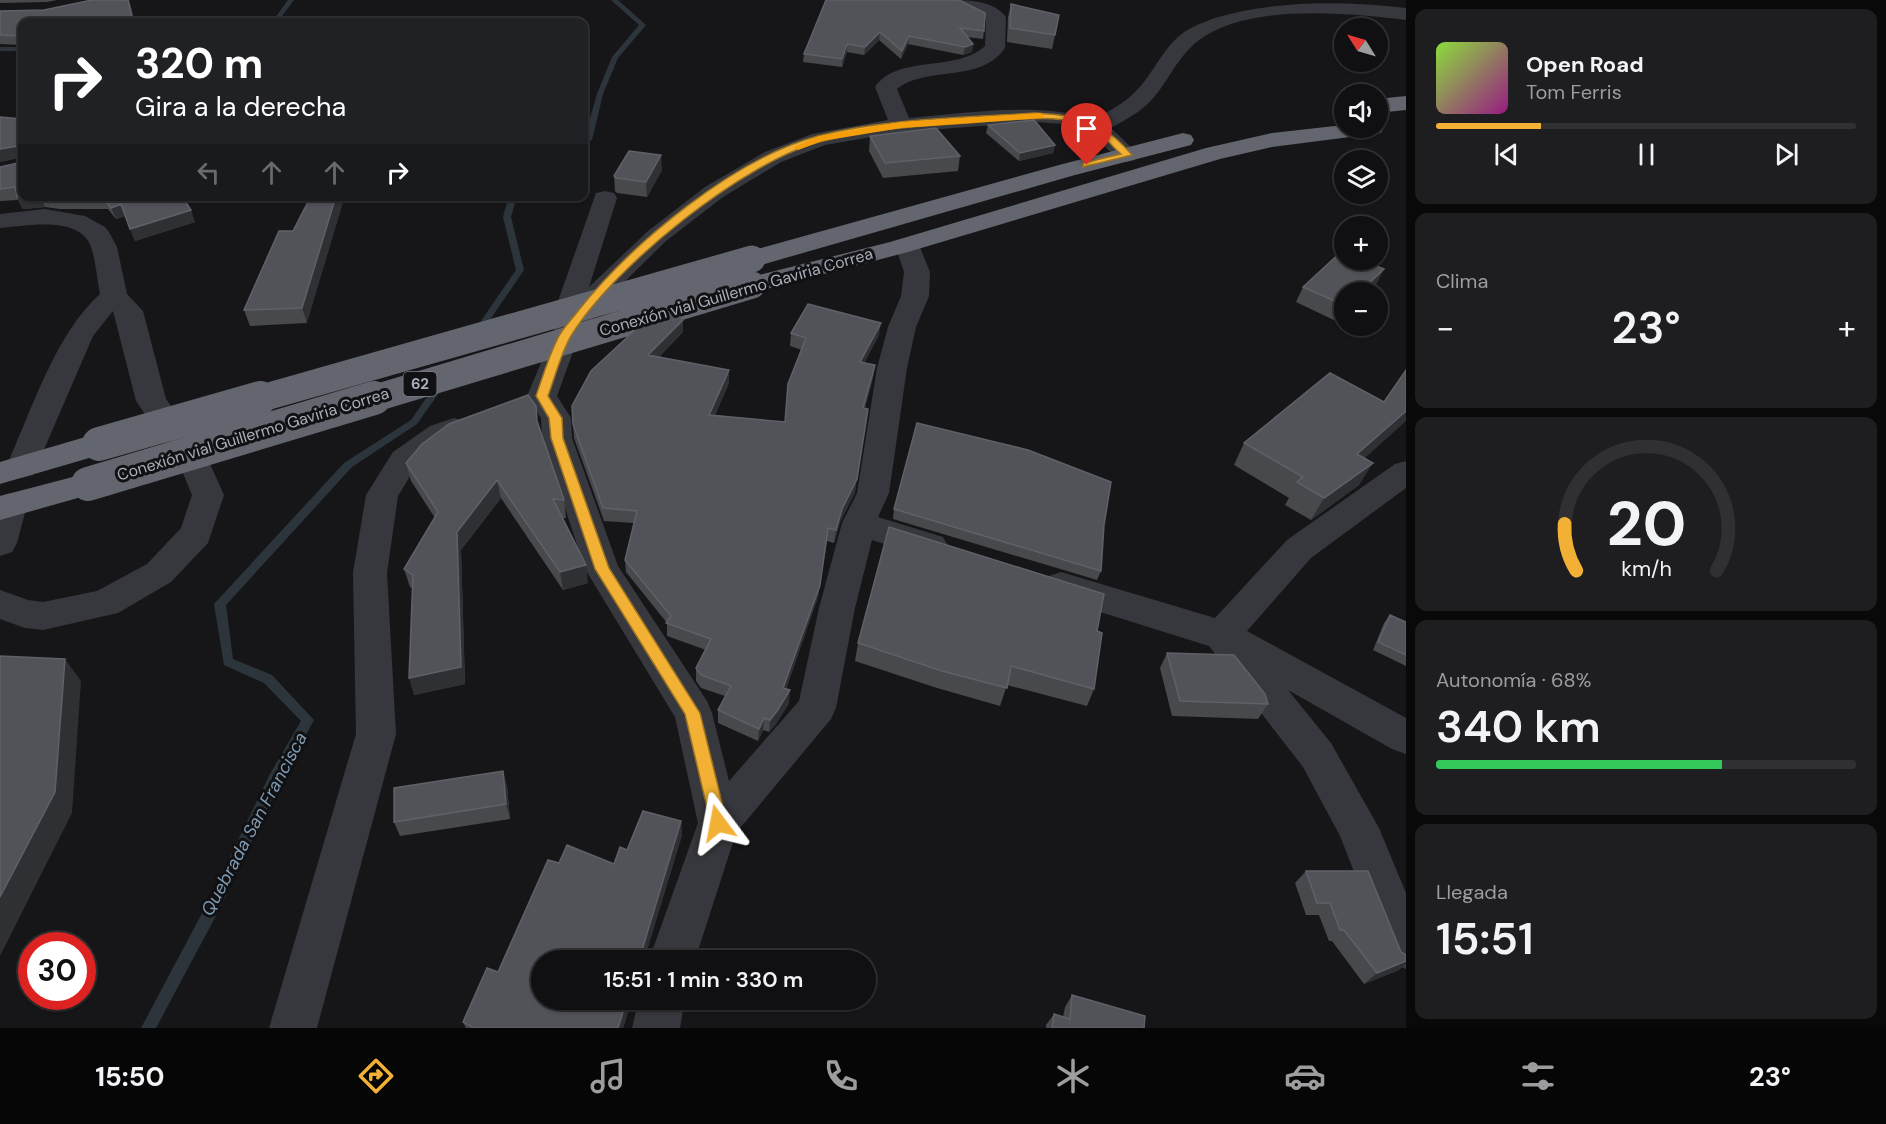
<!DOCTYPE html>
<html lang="es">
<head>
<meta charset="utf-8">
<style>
	body { margin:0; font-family:"DM Sans",sans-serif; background:#1e1e20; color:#f1f3f6; height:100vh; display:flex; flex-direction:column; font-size:22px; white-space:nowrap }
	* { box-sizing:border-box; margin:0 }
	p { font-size:20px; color:#9c9d9f }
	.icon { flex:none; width:33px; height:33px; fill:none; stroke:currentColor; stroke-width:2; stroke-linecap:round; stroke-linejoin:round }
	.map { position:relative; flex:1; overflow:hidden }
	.side { display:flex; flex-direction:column; gap:9px; padding:9px; background:#09090a; width:480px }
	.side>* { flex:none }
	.top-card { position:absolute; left:18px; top:18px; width:570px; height:183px; border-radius:12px; box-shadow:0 2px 4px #0004,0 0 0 2px #303032; background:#202124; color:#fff; overflow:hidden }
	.needle { width:39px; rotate:307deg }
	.controls { position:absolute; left:1334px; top:18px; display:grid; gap:12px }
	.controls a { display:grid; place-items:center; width:54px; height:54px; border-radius:50%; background:#101012; box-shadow:0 2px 4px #0004,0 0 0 2px #303032; font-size:30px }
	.speed { position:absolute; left:18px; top:932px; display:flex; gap:12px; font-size:30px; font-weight:700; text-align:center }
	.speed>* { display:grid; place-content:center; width:78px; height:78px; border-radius:50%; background:#101012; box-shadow:0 2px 4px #0004,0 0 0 2px #303032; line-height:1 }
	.speed .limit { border:9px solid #d22; background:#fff; color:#111 }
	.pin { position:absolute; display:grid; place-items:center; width:51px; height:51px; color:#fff; margin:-62px -26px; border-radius:50% 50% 50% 0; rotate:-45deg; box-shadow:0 0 6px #0007 }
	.pin .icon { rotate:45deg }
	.me { position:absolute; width:66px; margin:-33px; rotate:347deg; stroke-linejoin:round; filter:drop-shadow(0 0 4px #0008) }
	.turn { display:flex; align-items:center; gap:21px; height:126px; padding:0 18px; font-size:27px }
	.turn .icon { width:78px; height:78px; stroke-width:2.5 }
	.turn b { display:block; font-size:42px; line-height:51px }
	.lanes { display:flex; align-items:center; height:57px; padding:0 18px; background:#0003; justify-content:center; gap:30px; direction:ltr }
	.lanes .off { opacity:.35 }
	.big { font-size:45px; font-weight:600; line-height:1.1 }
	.side .widget { flex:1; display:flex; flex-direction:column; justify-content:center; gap:9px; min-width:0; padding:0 21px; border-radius:12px; background:#1e1e20 }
	.side .dial { align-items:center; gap:0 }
	.dial svg { height:156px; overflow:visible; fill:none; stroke:#303032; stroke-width:7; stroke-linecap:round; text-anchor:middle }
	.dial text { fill:#f1f3f6; stroke:none }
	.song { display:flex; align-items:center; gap:18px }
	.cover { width:72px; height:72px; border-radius:9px; background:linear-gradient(135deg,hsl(90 70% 55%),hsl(310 70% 35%)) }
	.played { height:6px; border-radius:3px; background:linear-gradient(90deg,#f2b134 25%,#303032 25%) }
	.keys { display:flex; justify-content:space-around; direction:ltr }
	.heat { display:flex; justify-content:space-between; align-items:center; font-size:33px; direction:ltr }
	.charge { height:9px; border-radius:4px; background:linear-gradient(90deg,#34c759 68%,#303032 0) }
	.trip { position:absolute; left:531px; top:950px; width:345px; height:60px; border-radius:30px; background:#101012; box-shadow:0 2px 4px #0004,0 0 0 2px #303032; font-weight:600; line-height:60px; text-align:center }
	.tabs { display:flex; height:96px; justify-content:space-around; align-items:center; background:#060607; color:#9c9d9f }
	.tabs .icon { width:42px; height:42px }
	.tabs .current { color:#f2b134 }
	.tabs b { font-size:27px; color:#f1f3f6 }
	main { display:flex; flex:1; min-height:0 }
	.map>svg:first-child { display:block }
</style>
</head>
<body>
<main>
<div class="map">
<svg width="1406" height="1028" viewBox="0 0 1406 1028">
	<rect width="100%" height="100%" fill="#161618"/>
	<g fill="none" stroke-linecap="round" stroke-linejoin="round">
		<path fill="#2c353c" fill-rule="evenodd" d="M288,0h6l-15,20 -15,2 1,-1 10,-3z
			M611,0h7l28,25 -28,33 -15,36 -11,46 -8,4v-5l13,-45 15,-37 27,-32z
			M0,47h22v4h-22z
			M509,196h8l-6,21 13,53 -43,63 -3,1 -4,-3 42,-61 -13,-53z
			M441,380l5,3 -29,41 -65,43 -126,138 7,54 39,16 42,45 -34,62 -62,130 -62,116h-15l67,-126 62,-128 31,-53 -37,-38 -40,-18 -10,-61 130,-141 67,-43 27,-39z"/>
		<path fill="#37383d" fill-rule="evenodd" d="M953,0c17,0 41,1 53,17l-1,31c-25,36 -78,17 -108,41l12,29c62,-5 125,-16 186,1 14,-8 30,-16 41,-28 16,-16 25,-39 42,-54 11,-10 24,-14 37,-19 62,-18 127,-17 191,-10v12c-59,-7 -170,-19 -216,28 -14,14 -22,32 -35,48 -11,14 -28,23 -44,32l28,27 -4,5 -8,2 -8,-2 -30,-28 -25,-8 -29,-2 -134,10 -76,13 -44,17 -58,35 -57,44 -55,54 -33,43 -21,58 14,22 1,20 46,128 89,135 5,12 17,68 70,-80 20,-93 23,-85 15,-30 20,-125 11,-41 13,-31 3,-24 -9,-27 4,-5 9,-3 9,3 13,32 -1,24 -13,31 -9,41 -18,125 -11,24 65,20 5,9 -5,9 -12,4 -59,-19 -17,68 -19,100 -5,11 -95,114 -41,127h-46l49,-137 -23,-106 -90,-148 -43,-131 -1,-20 -14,-22 28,-66 -5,-6 46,-131 9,-2 9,2 3,5 -28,89 59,-56 57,-44 60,-35 47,-18 76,-14 -13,-33c23,-33 80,-14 110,-41l1,-26 -31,-16z
			M45,209l40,7 20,11 4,5 8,15 10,47 16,17 23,88 40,56 18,40 -16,48 -37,39 -53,31 -75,17 -18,-2 -25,-9v-29l28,10 15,2 54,-11 50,-27 34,-36 11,-33 -12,-29 -44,-65 -23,-90 -20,25 -60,139 -11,3 -11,-3 -5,-8c25,-55 49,-133 94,-173 -3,-15 -4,-32 -9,-47 -11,-32 -65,-21 -91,-19v-14z
			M454,418l11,3 4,7 -4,7 -13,5 -37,28 -17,28 -11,77 9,161 -79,294h-48l87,-294 -3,-161 13,-78 27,-43 37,-26z
			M1406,461v27l-95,70 -64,73 159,87v36l-14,-5 -104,-59 43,53 48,85 27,65v76l-16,-6 -50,-127 -37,-69 -94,-121 -160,-50 -5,-10 5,-10 12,-4 154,46 72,-78 108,-76z
			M11,493l12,4 4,8 -10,38 -5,9 -12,4v-60z
			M639,999h46l-5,29h-48z"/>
		<path fill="#63666e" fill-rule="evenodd" d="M1406,96v14l-29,3v-14z
			M1377,122l7,6 -3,5 -109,14 -52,12 -312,93 -156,41 -9,-2 -4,-6 4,-6 147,-37 316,-94 66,-15 72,-8v3h33z
			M1183,133l8,2 3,5 -3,5 -116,30 -314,90 -9,2 -9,-2 -4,-6 4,-6 316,-88z
			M99,433l11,3 5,8 -5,8 -110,32v-22z
			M88,473l11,3 5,8 -5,8 -99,28v-24z"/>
		<path stroke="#63666e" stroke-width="27" d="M255,400l497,-141
			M369,400l383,-115"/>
		<path stroke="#63666e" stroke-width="34" d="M99,444l161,-46
			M88,484l286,-86"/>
	</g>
	<path fill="#47494d" d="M0,0h57l-10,2 -47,1z
		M92,0h37l6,22h-113v23l-22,-1v-33l44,-1z
		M826,0l158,31 -1,8 -16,-2 6,7 -1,8 -9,3 -55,-11 -7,15 -22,-19 -15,15 -17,-3 -5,15 -39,-5 1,-8z
		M1011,4l44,31 -3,14 -45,-7 1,-25z
		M22,119v77h160l13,26 -60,19 -10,-25 -9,3 -8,-10h-48l-15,-2 -22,2 -5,-9 -18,1v-34l18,-4v-5l-18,4z
		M988,125l67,20 -2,8 -34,8 -33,-28z
		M870,136l90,20 -2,15 -75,7 -14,-27z
		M662,170l-15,27 -30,-4 -2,-2 -1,-15z
		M293,231l14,92 -57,3 -6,-16z
		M1376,285l-8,7h-24v24l-6,6 -42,-20 7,-15z
		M683,332l-24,25 70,26 -14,32 70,7 17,-72 -12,-4 1,-13 88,2 -15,28 11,2 -2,13 -8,30 -10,84 -15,30 -6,21 -7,-2 -9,56 -32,92 3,14 -13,21 -7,8 -6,-2 -5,11 -40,-18v-13l7,-14 -24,-8 -5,-7v-13l10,-18 -39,-14v-13l-41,-51 -1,-12 9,-37 -30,-2 -30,-83 -1,-14z
		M539,426l25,74 2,18h-4l26,65 -25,7 -62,-92 -40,52 4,134 -51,11 -1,-106 -3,-2 -6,-18 31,-51 -24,-37 -5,-18z
		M1244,443l120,15 -5,27 -48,35 -26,-15 4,-7 -55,-33z
		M894,509l207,62 -4,9 -204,-61z
		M1390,615l16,7v44l-33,-16 11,-27z
		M1097,631l-3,58 -7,17 -80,-21 -7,21 -63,-18 -82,-27 3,-18z
		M1167,653l101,51 -10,15 -86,-3 -12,-48z
		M503,771l4,15 3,33 -110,17 -6,-14z
		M681,821l1,14 -38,125h-102v39h90l-9,29h-157l-3,-6 35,-50 61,-109 55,1z
		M1306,871l93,99 -35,14 -32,-43h-3l-10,-26h-13l-11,-32z
		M1072,995l72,33h-98v-3l8,-11 9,3 2,-10z"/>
	<path fill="#2f3033" d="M128,0h1l6,22h-47z
		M880,32l-1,8 -15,15 1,-8z
		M909,36l-1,8 -7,15 1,-8z
		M847,44v8l-5,15v-8z
		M973,44l-1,8 -9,3 2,-8z
		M1055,145l-2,8 -34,8 1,-8z
		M18,146l4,11 -22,5v-13z
		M661,155l1,15 -15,27 -1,-15z
		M25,196h15l5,11 -22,2 -6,-12z
		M336,196h9l-38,127 -5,-15z
		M121,204l5,12 -10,3 -5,-11z
		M191,210l4,12 -60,19 -5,-12z
		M1384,269l-8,16 -8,7h-8z
		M1344,310v6l-6,6z
		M683,320v12l-35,36v-13z
		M881,323l-2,12 -21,40 2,-13z
		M875,365l-2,13 -12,43 2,-13z
		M729,370v13l-20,45v-13z
		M868,409l-13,83 -15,30 -6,21 2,-13z
		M1406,411v10l-62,56 13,-23z
		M1373,463l-14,22 -48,35 13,-22z
		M497,480l4,18 -40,52 4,134 -51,11 -5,-17 48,-146z
		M827,541l-9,56 -36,103 1,-12z
		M586,565l2,18 -25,7 -3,-18z
		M65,659l16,22 -9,132 -72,143v-59z
		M790,690l-1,13 -13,21 -7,8 1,-12z
		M764,718l-1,12 -5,11 1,-12z
		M503,771l4,15 3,33 -4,-15z
		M681,821l1,14 -38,125h-5z
		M1406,961v3l-7,6 -35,14 13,-11z
		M627,999h5l-9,29h-5z"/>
	<path fill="#525359" stroke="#5f6168" stroke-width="1.5" d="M92,0h36l4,17 -44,5h-66v14l-22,-1v-24l44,-1z
		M826,0h133l26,13 -1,18 -24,-3 13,16 -8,3 -56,-11 -7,15 -22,-19 -15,15 -18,-3 -5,15 -38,-5z
		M1011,4l48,11 -4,20 -45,-7z
		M0,117l22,2v77h3l-8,1 -2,-10 -15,2v-22l18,-4v-17l-18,3z
		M1034,120l21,25 -35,8 -32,-28z
		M936,128l24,28 -75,7 -15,-27z
		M629,151l32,4 -15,27 -30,-4 -2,-2z
		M48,196h134l9,14 -61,19 -9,-25 -10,4 -8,-10 -49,-1z
		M311,196h25l-34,112 -58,2 35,-79h14z
		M1342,251l2,1v8h17l23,9 -24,23h-16v13l-41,-18z
		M808,304l73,19 -21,39 15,3 -12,43 5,1 -11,70 -15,30 -6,21 -8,-2 -8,57 -37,103 7,2 -13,21 -7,9 -6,-2 -5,11 -41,-19 13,-24 -30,-11 -5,-7 15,-29 -45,-16 5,-7 -46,-56 12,-49 -34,-3 -30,-84 -1,-18 19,-35 55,-51 29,-9 8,9 -35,35 81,15 -20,45 76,7 3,-38 18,-46 -15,-5z
		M1406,370v41l-49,43 16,9 -49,35 -27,-16 6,-5 -59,-34 86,-70 54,29z
		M528,395l8,11 1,15 27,79 -11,-1 33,66 -26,7 -63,-92 -40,52 4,135 -52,11 4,-103 -9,-6 34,-57 -32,-49 16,-19 27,-20z
		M917,423l111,27 83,32 -7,43 -3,46 -207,-62z
		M889,527l215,67 -7,37 5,2 -8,56 -83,-23 -4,22 -65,-17 -84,-28z
		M1390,615l16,7v33l-28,-13z
		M1167,653l67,2 31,39 3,10 -88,-3z
		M0,656l65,3 -10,133 -55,105z
		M503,771l3,33 -112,18v-34z
		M643,811l38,10 -42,139h-97v39h85l-9,29h-144l-11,-6 24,-54 11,4 50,-112 11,3 8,-18 47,19 6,-17 7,3z
		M1306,871h62l33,81 5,3v6l-29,12 -33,-43h-4l-10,-27h-13z
		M1072,995l73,21 -1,12h-92l2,-14 16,5z"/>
	<path fill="#f2b134" stroke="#9d7322" stroke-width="1.5" d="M1035,113c45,3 66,6 97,42l-49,12v-4l38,-9c-9,-8 -18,-19 -27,-25 -32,-18 -91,-8 -126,-6 -49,3 -98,6 -145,18 -78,19 -210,126 -252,195 -10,17 -16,41 -23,60l14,22 1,20 46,130 91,145 27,110 -2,6 -7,2 -6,-2 -27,-115 -90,-145 -44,-131 -2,-20 -13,-22c7,-20 13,-41 23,-60 5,-9 13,-17 19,-25 53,-67 156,-153 240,-175 70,-18 145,-18 217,-23z"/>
	<path fill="#f59e0b" d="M1040,113l3,1v4l-142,10 -79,13 -24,9 -4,-3 25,-11 82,-14z"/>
	<g text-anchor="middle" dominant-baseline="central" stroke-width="6" stroke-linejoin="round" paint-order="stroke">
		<rect fill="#111113" stroke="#7b7e86" stroke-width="1.5" x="403.5" y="372" width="33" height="24" rx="4.5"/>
		<g font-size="15" font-weight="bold" fill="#a8adb8">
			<text x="420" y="384">62</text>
		</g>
		<g font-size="16" fill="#a8adb8" stroke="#111113">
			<text transform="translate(736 292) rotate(-16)">Conexión vial Guillermo Gaviria Correa</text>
			<text transform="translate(253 434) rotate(-17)">Conexión vial Guillermo Gaviria Correa</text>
		</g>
		<g font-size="18" font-style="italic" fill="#7f9bb3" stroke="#111113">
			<text transform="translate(254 824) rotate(-62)">Quebrada San Francisca</text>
		</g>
	</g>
</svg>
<div class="controls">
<a><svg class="needle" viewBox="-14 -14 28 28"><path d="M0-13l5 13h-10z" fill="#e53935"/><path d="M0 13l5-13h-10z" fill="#9c9d9f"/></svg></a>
<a><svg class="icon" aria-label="sound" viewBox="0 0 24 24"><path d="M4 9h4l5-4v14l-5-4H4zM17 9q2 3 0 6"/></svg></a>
<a><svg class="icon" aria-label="layers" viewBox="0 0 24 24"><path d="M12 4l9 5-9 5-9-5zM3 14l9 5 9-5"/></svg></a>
<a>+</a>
<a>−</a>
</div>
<div class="speed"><div class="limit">30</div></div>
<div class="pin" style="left:1087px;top:165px;background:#d93025"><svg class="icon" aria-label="arrive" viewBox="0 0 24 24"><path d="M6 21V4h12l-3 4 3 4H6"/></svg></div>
<svg class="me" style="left:718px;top:823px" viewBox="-20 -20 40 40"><path d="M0-17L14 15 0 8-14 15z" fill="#f2b134" stroke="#fff" stroke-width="4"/></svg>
<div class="trip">15:51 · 1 min · 330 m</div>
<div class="top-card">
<div class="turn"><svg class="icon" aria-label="right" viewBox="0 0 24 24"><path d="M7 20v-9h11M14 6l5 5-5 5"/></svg><div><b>320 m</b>Gira a la derecha</div></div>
<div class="lanes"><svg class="icon off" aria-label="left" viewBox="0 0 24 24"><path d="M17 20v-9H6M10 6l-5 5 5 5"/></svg><svg class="icon off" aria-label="ahead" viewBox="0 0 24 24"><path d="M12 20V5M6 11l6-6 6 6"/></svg><svg class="icon off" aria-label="ahead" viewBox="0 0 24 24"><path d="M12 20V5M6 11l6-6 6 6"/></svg><svg class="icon" aria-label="right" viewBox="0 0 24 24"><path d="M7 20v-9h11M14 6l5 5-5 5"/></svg></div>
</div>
</div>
<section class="side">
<div class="widget">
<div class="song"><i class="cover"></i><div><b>Open Road</b><p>Tom Ferris</p></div></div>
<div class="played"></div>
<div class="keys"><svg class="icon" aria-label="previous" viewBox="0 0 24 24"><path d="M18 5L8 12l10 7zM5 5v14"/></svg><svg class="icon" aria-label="pause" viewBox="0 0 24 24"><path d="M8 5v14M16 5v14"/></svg><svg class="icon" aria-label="next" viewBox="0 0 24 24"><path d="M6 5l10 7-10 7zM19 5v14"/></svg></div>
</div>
<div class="widget"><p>Clima</p>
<div class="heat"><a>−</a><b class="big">23°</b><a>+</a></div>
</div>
<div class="widget dial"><svg viewBox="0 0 100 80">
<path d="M14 69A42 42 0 1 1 86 69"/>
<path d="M14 69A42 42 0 0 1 8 45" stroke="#f2b134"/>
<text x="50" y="56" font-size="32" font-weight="700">20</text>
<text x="50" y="72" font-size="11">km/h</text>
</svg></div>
<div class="widget"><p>Autonomía · 68%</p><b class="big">340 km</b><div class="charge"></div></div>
<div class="widget"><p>Llegada</p><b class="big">15:51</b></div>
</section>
</main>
<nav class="tabs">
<b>15:50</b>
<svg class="icon current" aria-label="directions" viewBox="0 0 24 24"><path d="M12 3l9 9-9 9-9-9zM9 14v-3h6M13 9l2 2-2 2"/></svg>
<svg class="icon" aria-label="music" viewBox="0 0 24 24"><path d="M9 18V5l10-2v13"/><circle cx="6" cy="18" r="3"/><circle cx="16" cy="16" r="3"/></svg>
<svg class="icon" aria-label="phone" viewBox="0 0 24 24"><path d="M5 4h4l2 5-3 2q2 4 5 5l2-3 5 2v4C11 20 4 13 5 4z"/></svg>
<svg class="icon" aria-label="climate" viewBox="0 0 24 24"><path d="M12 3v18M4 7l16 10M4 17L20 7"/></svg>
<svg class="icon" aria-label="car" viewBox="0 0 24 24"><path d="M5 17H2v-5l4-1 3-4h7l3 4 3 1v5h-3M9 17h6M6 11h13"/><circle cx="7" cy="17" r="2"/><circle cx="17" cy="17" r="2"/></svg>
<svg class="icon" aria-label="filters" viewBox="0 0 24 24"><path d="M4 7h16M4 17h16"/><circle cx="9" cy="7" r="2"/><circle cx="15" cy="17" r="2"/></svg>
<b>23°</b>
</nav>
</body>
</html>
